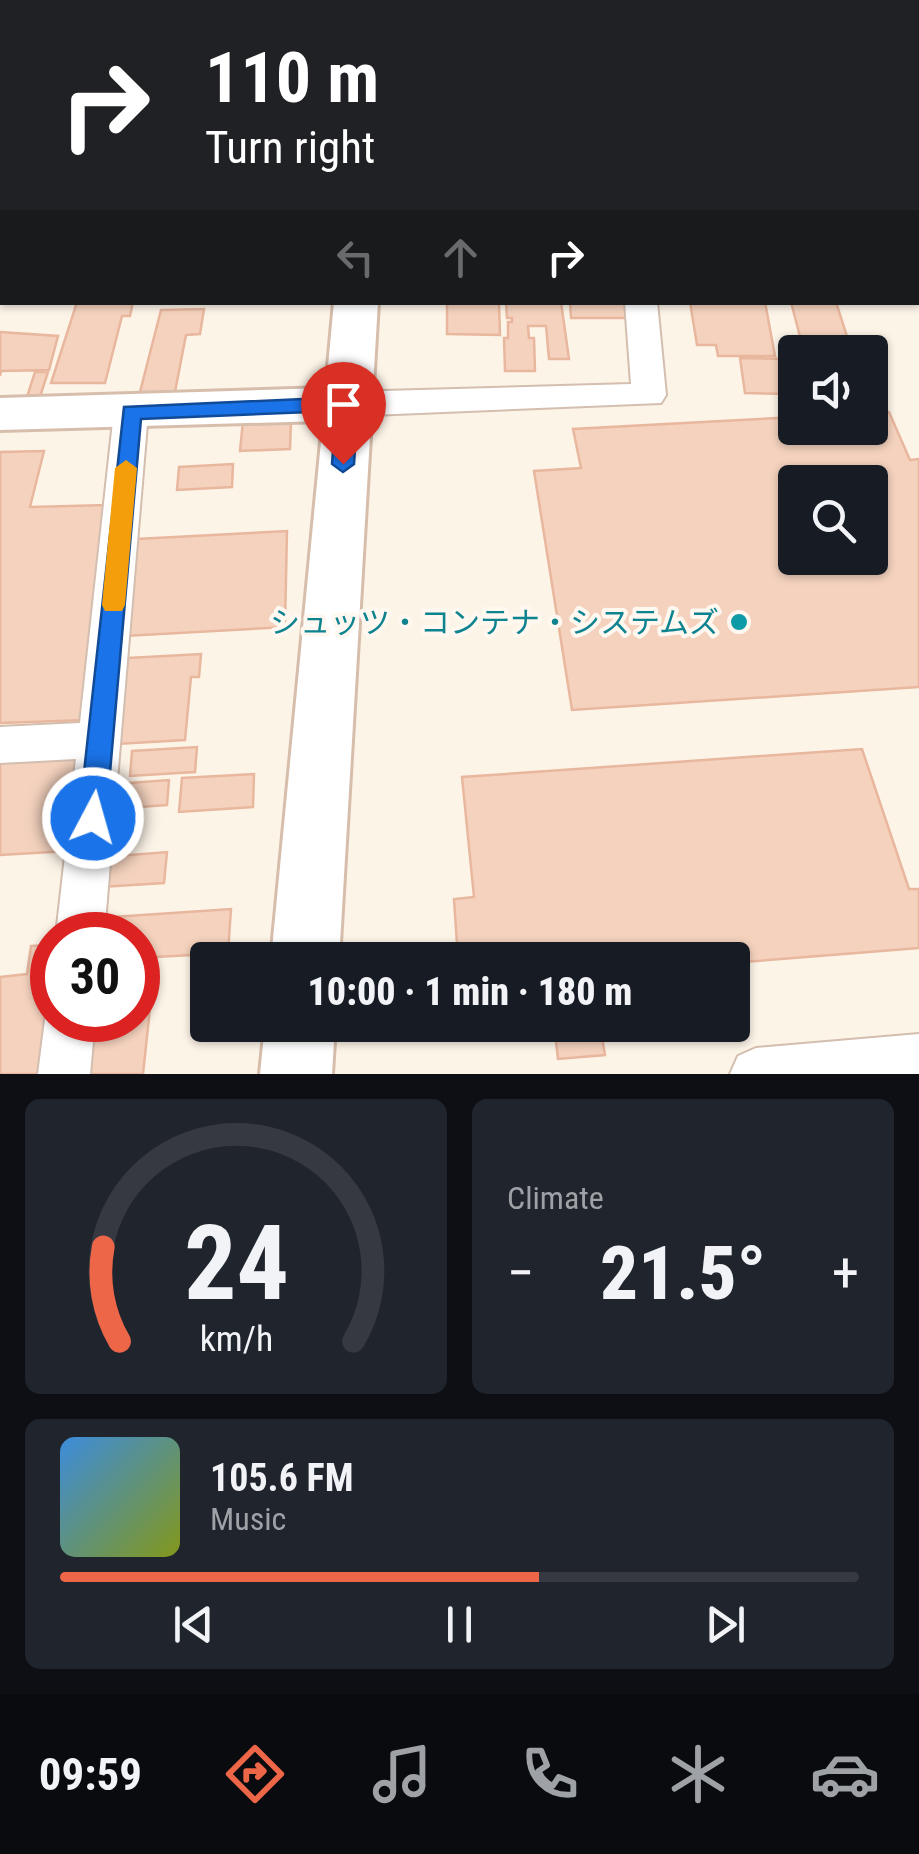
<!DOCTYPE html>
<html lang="en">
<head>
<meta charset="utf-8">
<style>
	body { margin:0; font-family:"Roboto Condensed","Noto Sans JP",sans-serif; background:#20242c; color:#f1f3f6; height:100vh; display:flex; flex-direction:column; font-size:38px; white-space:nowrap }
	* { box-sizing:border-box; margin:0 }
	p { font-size:32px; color:#9ea1a6 }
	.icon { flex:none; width:55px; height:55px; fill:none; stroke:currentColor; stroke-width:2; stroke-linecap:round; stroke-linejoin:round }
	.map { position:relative; height:1074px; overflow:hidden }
	.panel { display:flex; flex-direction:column; gap:25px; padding:25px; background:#0d0f14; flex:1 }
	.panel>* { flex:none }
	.banner { position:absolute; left:0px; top:0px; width:920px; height:305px; box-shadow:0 2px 8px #0004; background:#202124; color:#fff; overflow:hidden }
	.controls { position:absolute; left:778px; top:335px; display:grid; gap:20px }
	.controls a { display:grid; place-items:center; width:110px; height:110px; border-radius:10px; background:#171b24; box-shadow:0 2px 8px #0004; font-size:50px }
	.speed { position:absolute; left:30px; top:912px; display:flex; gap:20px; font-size:50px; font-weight:700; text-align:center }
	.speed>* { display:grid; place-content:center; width:130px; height:130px; border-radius:50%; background:#171b24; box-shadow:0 2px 8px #0004; line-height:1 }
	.speed .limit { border:15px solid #d22; background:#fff; color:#111 }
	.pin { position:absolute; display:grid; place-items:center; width:85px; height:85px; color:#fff; margin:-102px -42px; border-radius:50% 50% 50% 0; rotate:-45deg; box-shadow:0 0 10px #0007 }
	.pin .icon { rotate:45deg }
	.me { position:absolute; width:110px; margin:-55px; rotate:6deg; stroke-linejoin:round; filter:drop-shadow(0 0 8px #0008) }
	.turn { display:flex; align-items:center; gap:35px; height:210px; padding:0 40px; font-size:45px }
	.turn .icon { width:130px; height:130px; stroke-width:2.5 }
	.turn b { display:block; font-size:70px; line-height:85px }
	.lanes { display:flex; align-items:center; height:95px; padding:0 40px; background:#0003; justify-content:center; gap:50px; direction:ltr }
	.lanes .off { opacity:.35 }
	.big { font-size:75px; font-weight:800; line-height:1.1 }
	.panel .widget { flex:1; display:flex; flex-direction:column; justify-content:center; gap:15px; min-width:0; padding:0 35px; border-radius:15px; background:#20242c }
	.panel .dial { align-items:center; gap:0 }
	.dial svg { height:260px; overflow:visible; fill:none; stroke:#363941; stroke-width:7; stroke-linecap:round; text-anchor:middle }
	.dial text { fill:#f1f3f6; stroke:none }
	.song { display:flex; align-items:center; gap:30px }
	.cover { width:120px; height:120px; border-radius:15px; background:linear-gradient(135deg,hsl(210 70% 55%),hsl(70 70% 35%)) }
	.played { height:10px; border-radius:5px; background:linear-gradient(90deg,#ed6648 60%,#363941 60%) }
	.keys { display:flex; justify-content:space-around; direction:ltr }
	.heat { display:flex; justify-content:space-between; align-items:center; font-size:55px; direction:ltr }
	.panel .tiles { flex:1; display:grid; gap:25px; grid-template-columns:1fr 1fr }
	.widget:last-child { grid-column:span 2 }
	.trip { position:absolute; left:190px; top:942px; width:560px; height:100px; border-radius:10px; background:#171b24; box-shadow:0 2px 8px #0004; font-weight:800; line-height:100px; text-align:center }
	.tab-bar { display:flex; height:160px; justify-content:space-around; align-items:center; background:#090b0e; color:#9ea1a6 }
	.tab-bar .icon { width:70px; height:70px }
	.tab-bar .current { color:#ed6648 }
	.tab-bar b { font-size:45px; color:#f1f3f6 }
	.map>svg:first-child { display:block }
</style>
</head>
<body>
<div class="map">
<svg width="919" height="1074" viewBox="0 0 919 1074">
	<rect width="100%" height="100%" fill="#fdf4e8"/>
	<path fill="#f4d2be" stroke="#e8b79e" stroke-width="2.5" fill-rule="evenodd" d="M77,302h56l-3,14h-8l-17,67h-54z
		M447,302h52l1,33 -53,-1z
		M506,302h55l8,57h-20l-3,-33h-18l1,12h5l1,33h-30l-1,-33h4v-16h4v-4h-5z
		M570,302h55l2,16h-56z
		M690,302h75l10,54h-57l-2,-11h-19z
		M791,302h45l16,50h-48z
		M204,309l-4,25 -14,1 -12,62h-27l1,-5h-8l21,-82z
		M0,332l58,4 -9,34 -48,1 -1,5z
		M740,358l44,1 6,35 -45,-1z
		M35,372h13l-9,28h-13z
		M889,412l21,48 9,-1v228l-347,23 -38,-239 47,-3 -8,-39 222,-12v11h75v-15zM795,482h75v76h-75z
		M291,420l-1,29 -50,2 3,-30z
		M44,451l-14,56 77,-2 -20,215 -87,3v-271z
		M233,464l-1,23 -55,3 2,-23z
		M287,531l-2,96 -160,9 12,-97z
		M201,654l-2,23h-8l-6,63 -68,4 11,-86z
		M197,747l-2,25 -65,4 2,-25z
		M862,749l47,140h10v59l-187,15v-3h-274l-4,-61 20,-2 -12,-120z
		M83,757l-15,94 -68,4v-93z
		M254,774l-1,33 -74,5 3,-34z
		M169,780l-2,25 -55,4 4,-25z
		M167,852l-3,31 -62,4 3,-30z
		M231,909l-3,44 -90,5v-23h-27l2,-18z
		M52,945v59l-8,70h-44v-97l27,-3 4,-28z
		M138,999h13l-8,75h-59l8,-53 46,-1z
		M554,1025h46l5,30 -47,4z"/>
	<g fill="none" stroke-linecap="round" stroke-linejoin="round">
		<defs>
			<path id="lane" d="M47,0h13l2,2h-13z
				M0,56l2,1v6l-2,1z
				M2,124v13l-2,1v-13z"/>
			<path id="street" d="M918,28h1v14h-1z
				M0,153h2v16h-2z
				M625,302h32l9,93 -5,8 -314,13 -12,-4 -5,-8 5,-8 12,-4 284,-8z
				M131,400l12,4 5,8 -44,523h-48l20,-176 -76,4v-36l80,-4 34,-311 5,-8z
				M52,1003v17h43l-5,54h-52l7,-54z
				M919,1034v40h-189l8,-18 18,-8z"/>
			<path id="secondary" d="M365,0h34v2h-33z
				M334,302h44l-39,658h-68l52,-539 -323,9v-32l326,-10z
				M265,1025h70l-3,49h-72z"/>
		</defs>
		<use href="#lane" stroke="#d3beaf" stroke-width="4"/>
		<use href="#street" stroke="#d3beaf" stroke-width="4"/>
		<use href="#secondary" stroke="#d7beac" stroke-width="6"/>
		<use href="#lane" fill="#fff" fill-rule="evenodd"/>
		<use href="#street" fill="#fff" fill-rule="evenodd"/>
		<use href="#secondary" fill="#fff" fill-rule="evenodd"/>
	</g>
	<path fill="#1a73e8" stroke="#114b97" stroke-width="2.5" d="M347,397l11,7 -4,60 -11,8 -11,-8 4,-53 -195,8 -35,399 -4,8 -9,4 -10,-4 -4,-8 45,-411z"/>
	<path fill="#f59e0b" d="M126,460l11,8 -12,137 -3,6h-17l-3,-6 13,-137z"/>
	<circle fill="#0f9aa8" stroke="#fff8f0" stroke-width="4" cx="739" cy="622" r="10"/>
	<g text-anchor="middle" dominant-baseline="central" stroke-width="8" stroke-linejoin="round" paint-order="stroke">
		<g font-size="30" fill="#0d838f" stroke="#fff8f0" text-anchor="end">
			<text x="719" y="622">シュッツ・コンテナ・システムズ</text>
		</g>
	</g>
</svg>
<div class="controls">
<a><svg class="icon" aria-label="sound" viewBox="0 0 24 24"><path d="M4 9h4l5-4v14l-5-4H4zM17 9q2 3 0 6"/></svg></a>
<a><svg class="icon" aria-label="search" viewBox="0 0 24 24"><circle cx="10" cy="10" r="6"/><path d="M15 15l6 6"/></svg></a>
</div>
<div class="speed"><div class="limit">30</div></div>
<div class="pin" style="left:343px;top:464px;background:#d93025"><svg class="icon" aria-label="arrive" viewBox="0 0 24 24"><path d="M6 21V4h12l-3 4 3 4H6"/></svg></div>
<svg class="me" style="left:93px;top:818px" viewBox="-20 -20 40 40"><circle r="17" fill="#1a73e8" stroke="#fff" stroke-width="3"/><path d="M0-11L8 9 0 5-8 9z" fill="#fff"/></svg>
<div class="trip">10:00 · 1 min · 180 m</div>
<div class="banner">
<div class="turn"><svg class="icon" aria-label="right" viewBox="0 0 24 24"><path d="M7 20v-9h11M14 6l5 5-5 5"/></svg><div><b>110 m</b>Turn right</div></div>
<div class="lanes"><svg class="icon off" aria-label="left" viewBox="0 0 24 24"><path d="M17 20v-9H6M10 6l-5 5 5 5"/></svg><svg class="icon off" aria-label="ahead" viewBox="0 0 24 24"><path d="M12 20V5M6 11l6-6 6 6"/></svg><svg class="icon" aria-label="right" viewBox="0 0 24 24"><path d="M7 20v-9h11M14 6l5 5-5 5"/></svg></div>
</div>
</div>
<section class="panel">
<div class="tiles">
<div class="widget dial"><svg viewBox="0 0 100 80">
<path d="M14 69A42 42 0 1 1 86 69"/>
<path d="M14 69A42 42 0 0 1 9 40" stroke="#ed6648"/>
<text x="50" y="56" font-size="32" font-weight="700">24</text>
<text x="50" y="72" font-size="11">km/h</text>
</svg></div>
<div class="widget"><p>Climate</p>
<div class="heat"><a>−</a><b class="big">21.5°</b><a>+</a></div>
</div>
<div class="widget">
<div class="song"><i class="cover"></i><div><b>105.6 FM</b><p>Music</p></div></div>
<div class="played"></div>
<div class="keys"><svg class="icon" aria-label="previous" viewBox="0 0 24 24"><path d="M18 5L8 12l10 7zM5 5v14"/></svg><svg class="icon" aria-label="pause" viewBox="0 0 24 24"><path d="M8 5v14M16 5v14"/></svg><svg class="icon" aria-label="next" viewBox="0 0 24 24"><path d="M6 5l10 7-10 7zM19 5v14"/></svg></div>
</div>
</div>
</section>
<nav class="tab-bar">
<b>09:59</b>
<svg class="icon current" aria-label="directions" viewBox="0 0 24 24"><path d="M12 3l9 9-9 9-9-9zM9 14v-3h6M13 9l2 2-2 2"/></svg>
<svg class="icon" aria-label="music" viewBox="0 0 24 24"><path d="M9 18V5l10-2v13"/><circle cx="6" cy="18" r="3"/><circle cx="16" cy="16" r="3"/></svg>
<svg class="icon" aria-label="phone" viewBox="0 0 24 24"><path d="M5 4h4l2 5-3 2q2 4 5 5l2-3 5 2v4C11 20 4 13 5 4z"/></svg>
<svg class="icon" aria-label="climate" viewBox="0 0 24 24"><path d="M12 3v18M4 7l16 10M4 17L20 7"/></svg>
<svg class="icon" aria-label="car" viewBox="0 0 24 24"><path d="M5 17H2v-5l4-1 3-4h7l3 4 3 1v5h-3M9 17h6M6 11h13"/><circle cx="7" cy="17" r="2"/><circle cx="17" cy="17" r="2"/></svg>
</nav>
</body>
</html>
